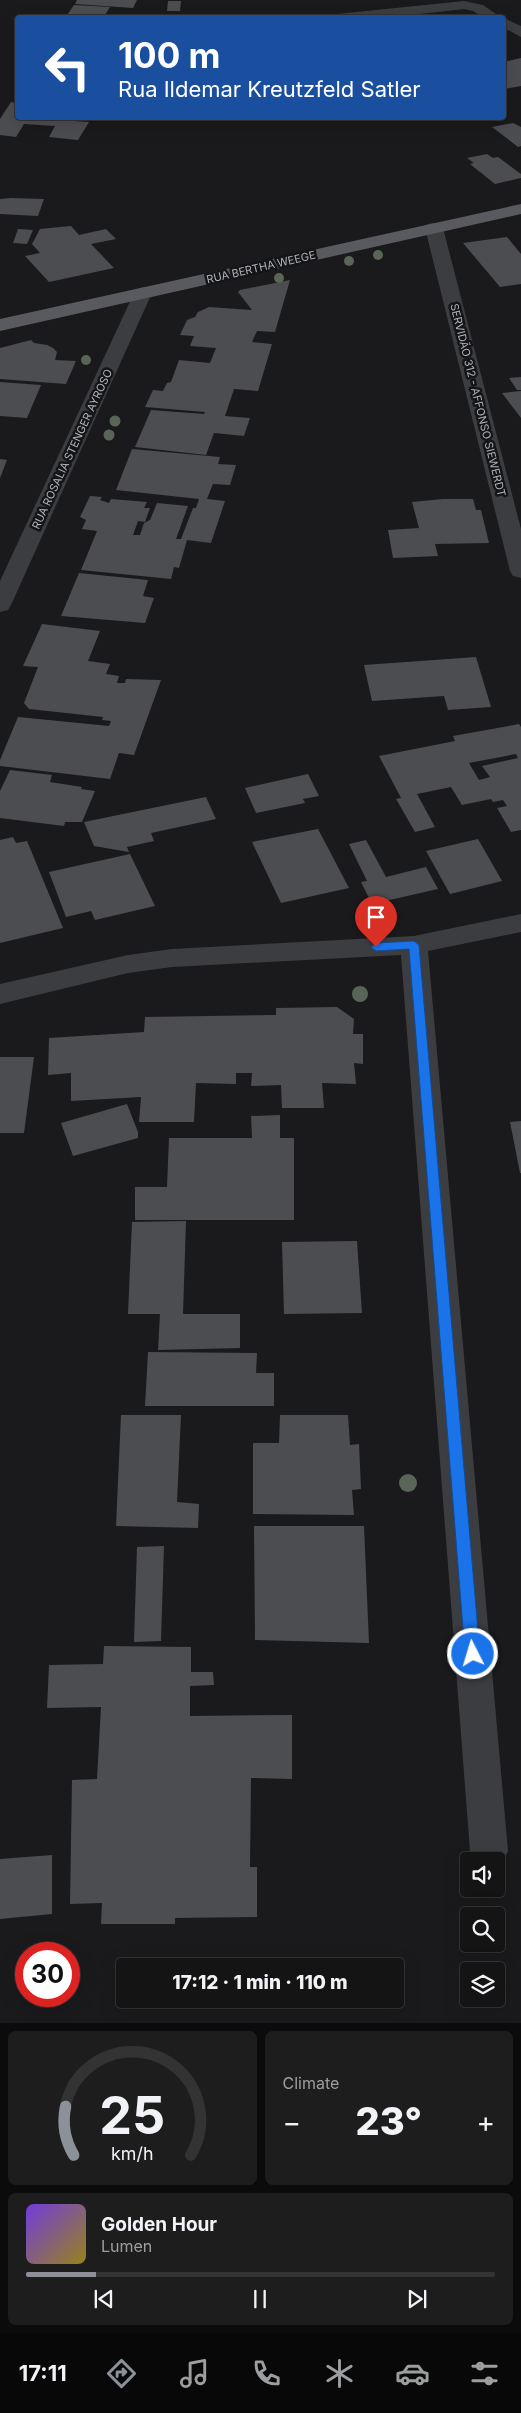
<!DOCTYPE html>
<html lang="en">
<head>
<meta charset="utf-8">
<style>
	body { margin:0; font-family:Inter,sans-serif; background:#1d1d1e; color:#f1f3f6; height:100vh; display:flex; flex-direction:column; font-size:19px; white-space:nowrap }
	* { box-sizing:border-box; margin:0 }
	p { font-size:16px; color:#9d9ea0 }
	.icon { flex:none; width:28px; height:28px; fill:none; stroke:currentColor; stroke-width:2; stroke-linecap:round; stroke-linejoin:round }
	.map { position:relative; height:2023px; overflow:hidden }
	.side { display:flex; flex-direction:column; gap:8px; padding:8px; background:#0b0b0c; flex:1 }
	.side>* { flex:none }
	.guide { position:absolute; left:15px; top:15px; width:491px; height:105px; border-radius:5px; box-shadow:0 5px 20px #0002,0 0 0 1px #333334; background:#1a4fa0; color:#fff; overflow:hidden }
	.fabs { position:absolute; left:460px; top:1852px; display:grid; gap:10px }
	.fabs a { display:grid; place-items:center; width:45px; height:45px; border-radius:5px; background:#141415; box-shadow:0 5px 20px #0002,0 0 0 1px #333334; font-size:25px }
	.speed { position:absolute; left:15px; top:1942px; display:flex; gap:10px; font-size:25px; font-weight:700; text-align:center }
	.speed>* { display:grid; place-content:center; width:65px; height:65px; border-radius:50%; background:#141415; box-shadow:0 5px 20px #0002,0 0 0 1px #333334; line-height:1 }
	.speed .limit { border:8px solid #d22; background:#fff; color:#111 }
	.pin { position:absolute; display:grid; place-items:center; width:42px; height:42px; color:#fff; margin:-51px -21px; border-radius:50% 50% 50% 0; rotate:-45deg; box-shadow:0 0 5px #0007 }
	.pin .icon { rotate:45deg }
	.me { position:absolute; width:55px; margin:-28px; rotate:355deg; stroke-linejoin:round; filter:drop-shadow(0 0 4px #0008) }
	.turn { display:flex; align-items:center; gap:18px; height:105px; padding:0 20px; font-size:22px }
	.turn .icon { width:65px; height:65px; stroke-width:2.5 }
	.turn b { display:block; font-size:35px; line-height:42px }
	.big { font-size:38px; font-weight:800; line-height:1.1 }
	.side .card { flex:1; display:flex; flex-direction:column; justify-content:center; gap:8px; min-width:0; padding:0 18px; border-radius:8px; background:#1d1d1e }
	.side .dial { align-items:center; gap:0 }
	.dial svg { height:130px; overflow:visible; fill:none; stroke:#333334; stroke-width:7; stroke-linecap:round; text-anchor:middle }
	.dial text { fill:#f1f3f6; stroke:none }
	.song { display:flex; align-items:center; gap:15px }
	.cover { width:60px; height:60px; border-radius:8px; background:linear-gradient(135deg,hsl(260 70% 55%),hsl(50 70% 35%)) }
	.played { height:5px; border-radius:2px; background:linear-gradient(90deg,#8c9099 15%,#333334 15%) }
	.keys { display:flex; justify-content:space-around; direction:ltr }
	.heat { display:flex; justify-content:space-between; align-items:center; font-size:28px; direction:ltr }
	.side .tiles { flex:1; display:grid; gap:8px; grid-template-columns:1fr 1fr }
	.card:last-child { grid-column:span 2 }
	.trip { position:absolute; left:116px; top:1958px; width:288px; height:50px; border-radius:5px; background:#141415; box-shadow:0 5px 20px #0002,0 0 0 1px #333334; font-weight:800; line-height:50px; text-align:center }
	.menu { display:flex; height:80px; justify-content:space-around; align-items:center; background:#080808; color:#9d9ea0 }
	.menu .icon { width:35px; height:35px }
	.menu .selected { color:#8c9099 }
	.menu b { font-size:22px; color:#f1f3f6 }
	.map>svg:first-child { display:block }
</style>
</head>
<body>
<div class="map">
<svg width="521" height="2023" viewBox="0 0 521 2023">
	<rect width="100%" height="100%" fill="#1a1a1c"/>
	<path fill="#4c4d51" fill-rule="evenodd" d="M77,0h60l-4,8 -58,-4z
		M168,1h13l-1,10h-13z
		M74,5l36,2 -7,11h-38z
		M521,58v28l-17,3v-27z
		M11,102l7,1v15h57l-2,3 16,1 -11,18 -29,-3 6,-11 -31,-2 -8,13 -16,-2v-16z
		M513,123l8,4v19l-3,1 -26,-20z
		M487,154l6,4 5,-1 23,17v4l-26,6 -25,-20 4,-1 -7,-5z
		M0,199l11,-1 33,1 -6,17 -38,-2z
		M71,226l8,9 27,-6 10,10 -25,5 23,24 -65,14 -24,-26 15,-3 -8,-9 8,-15z
		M18,229l15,1 -6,14 -14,-1z
		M507,237l14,17v30l-21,3 -37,-44z
		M290,280l-15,52 -18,-1 -5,11 20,2 -14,47 -24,-2 -9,27 25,2 -6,18 -30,-3 -8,22 -71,-8 16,-37 53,4 1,-2 -60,-5 8,-17 10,1 4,-8 4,-1 8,-22 31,3 6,-15 -26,-2 4,-10 -14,-1 7,-15 8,-3 3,-5 11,-5 43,3 -14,-18 2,-2z
		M31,340l3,3 13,2 6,3 4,4 -2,8 21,1 -10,23 -66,-5v-31z
		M521,377v13h-4l-8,-12z
		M0,382l41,3 -14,33 -27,-2z
		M521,391v27l-19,-25z
		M132,449l88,8 -2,7 18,1 -6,20 -17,-1 -6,15 18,2 -14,42 -24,-3 -8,28 -5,-1 -3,12 -90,-9 16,-39 -15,-2 4,-9 -6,-3 10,-21 12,1 -2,3 9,3 2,-4 36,3 -3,6h6l-5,14 -7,-1 -5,14h7l4,-12 6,-3 7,-17 31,3 -12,33h5l12,-31h3l3,-9 -83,-9z
		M0,459l7,1 -7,18z
		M443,499h30l3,11h5l8,33 -54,1 3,12 -45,2 -5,-28 31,-2 -7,-26z
		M79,573l69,7 -5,16 11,2 -9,25 -84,-7z
		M42,624l58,7 -12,30 22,3 -4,10 13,2 -2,7h8l1,-4 35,1 -27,75 -15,-2 -9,26 -110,-13v-6l18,-43 91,9 2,-5 -9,-1 1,-3 -74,-8 -5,-6 14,-36 -15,-1z
		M476,657l15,50 -43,3 -4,-14 -72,5 -8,-36z
		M519,724l2,3v103l-10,2 -14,-24 10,-2 -4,-6 -10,2 -2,-3 -29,6 -11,-18 -34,7 18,33 -20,5 -19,-33 5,-1 -22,-42 76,-15 -2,-5zM516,754l2,4 -36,8 8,11 -11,3 -10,-17z
		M10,770l42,5 -2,7 32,5 -1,2 14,2 -13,31h-17l-1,4 -64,-8v-27z
		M308,774l11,22 -16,3 2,4 -49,10 -11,-25z
		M206,797l10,22 -65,14 3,8 -27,6 2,5 -35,-6 -10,-24z
		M318,829l31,59 -68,15 -29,-61z
		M13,837l3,6 11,-2 36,87 -63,15v-103z
		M478,839l24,42 -52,13 -24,-43z
		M366,840l20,37 40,-10 12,22 -66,15 -11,-22 6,-1 -18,-37z
		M130,854l25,52 -60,14 -4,-9 -25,6 -17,-45z
		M337,1007l17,12 -1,15h10v30l-9,-1 2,21 -34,-1 2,25h-42l-1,-23 -30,1 1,-13h-16v11l-40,-1 -2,39h-55l2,-25 -70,4v-28l-23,2 1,-37 95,-6 1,-15 131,-2v-7z
		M0,1057h34l-10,76h-24z
		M127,1104l11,28v6l-65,18 -12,-33z
		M280,1115v23h14v82h-159v-33h32l2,-49h83l-1,-22z
		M521,1121v52h-1l-10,-51z
		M186,1221l-3,93h57v34l-82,2 2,-36h-32l4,-92z
		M357,1241l5,72 -78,1 -2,-72z
		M148,1352l109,1 -1,20h18v33h-129z
		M121,1415h60l-4,87 22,2 -1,24 -82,-2z
		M280,1415h68l2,30 9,-1 2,45 -9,1 2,25 -101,-1v-71h26z
		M254,1526h110l5,117 -114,-3z
		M164,1546l-3,95 -27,1 3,-95z
		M104,1646l87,1v25h22l1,13 -24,1v30l102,-1v64l-41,-1 -1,89h7v50l-82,1v6h-74l1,-21 -32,1 2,-124 25,-1 4,-72 -54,1 2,-43 54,-1z
		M52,1855v59l-52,5v-60z"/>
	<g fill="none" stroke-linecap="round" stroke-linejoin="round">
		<path fill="#3b3d40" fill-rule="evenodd" d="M464,1l19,4 19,13h-18l-11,-7 -9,-2 -79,9h-55l7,-4z
			M504,18l17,8v11l-17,-9z
			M434,223l6,1 3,4 78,301v49l-8,-2 -3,-5 -85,-343 3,-4z
			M143,287l6,2 3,4 -141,312 -3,5 -8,2v-31l134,-288 3,-4z
			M521,914v18l-93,19 80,900 -6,13 -6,3v-6h-22l-4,-10 -69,-896 -229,12 -44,6 -128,31v-20l128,-29 44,-6 242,-13z"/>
		<path fill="#585a5f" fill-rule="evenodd" d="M521,204v10l-521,117v-12z"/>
	</g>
	<g fill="#586557">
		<circle cx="378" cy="255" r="5"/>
		<circle cx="349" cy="261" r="5"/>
		<circle cx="279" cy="278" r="5"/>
		<circle cx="86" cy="360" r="5"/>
		<circle cx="115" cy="421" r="5.5"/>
		<circle cx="109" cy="435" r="5.5"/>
		<circle cx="360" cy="994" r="8"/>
		<circle cx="408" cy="1483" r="9"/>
	</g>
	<path fill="#1a73e8" stroke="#114b97" d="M414,941l5,4 61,709 -2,5 -5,2 -6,-2 -2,-5 -56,-705 -33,2 -5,-4 5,-4z"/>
	<g text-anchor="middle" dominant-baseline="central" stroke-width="5" stroke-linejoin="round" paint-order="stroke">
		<g font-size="11" fill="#aeb3ba" stroke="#151517">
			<text transform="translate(261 267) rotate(-13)">RUA BERTHA WEEGE</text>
			<text transform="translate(478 400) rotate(76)">SERVIDÃO 312 - AFFONSO SIEWERDT</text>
			<text transform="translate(72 449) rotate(-65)">RUA ROSALIA STENGER AYROSO</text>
		</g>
	</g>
</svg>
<div class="fabs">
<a><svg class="icon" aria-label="sound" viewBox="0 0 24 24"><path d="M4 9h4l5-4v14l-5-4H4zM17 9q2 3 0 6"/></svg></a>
<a><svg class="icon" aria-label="search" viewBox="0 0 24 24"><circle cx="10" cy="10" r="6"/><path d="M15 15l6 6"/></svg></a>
<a><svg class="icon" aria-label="layers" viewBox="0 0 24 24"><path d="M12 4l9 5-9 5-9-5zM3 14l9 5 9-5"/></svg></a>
</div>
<div class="speed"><div class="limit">30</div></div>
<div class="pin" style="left:376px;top:947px;background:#d93025"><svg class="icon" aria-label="arrive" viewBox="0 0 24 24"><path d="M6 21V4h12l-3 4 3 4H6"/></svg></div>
<svg class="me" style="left:473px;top:1654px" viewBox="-20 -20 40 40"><circle r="17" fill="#1a73e8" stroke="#fff" stroke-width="3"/><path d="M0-11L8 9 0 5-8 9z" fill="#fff"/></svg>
<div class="trip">17:12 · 1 min · 110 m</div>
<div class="guide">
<div class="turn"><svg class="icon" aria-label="left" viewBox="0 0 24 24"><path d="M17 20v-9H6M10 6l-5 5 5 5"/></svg><div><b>100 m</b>Rua Ildemar Kreutzfeld Satler</div></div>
</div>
</div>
<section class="side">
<div class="tiles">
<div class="card dial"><svg viewBox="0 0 100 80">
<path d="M14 69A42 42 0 1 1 86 69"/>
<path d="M14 69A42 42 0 0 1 9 39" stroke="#8c9099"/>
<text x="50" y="56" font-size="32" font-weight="700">25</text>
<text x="50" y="72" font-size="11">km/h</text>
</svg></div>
<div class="card"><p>Climate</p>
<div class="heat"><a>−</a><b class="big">23°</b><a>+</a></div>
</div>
<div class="card">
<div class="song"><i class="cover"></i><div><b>Golden Hour</b><p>Lumen</p></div></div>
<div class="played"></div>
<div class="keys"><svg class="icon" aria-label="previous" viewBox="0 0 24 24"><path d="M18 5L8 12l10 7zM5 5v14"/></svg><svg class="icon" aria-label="pause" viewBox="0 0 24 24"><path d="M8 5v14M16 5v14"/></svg><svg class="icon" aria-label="next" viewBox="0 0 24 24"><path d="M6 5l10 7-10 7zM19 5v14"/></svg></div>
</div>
</div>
</section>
<nav class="menu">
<b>17:11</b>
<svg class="icon selected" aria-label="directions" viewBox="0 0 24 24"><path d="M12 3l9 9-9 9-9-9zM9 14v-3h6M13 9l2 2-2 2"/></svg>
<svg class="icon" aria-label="music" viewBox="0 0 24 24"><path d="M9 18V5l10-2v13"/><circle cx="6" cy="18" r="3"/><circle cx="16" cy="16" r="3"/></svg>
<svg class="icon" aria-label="phone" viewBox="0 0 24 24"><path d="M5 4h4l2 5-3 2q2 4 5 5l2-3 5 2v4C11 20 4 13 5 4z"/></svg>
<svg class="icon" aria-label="climate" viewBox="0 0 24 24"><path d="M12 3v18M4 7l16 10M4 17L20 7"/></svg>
<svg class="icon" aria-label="car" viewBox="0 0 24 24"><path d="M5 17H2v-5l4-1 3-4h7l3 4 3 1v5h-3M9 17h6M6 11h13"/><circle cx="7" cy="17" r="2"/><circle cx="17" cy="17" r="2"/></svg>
<svg class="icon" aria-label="filters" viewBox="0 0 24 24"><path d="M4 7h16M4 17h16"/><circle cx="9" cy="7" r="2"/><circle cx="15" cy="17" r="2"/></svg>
</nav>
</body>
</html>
